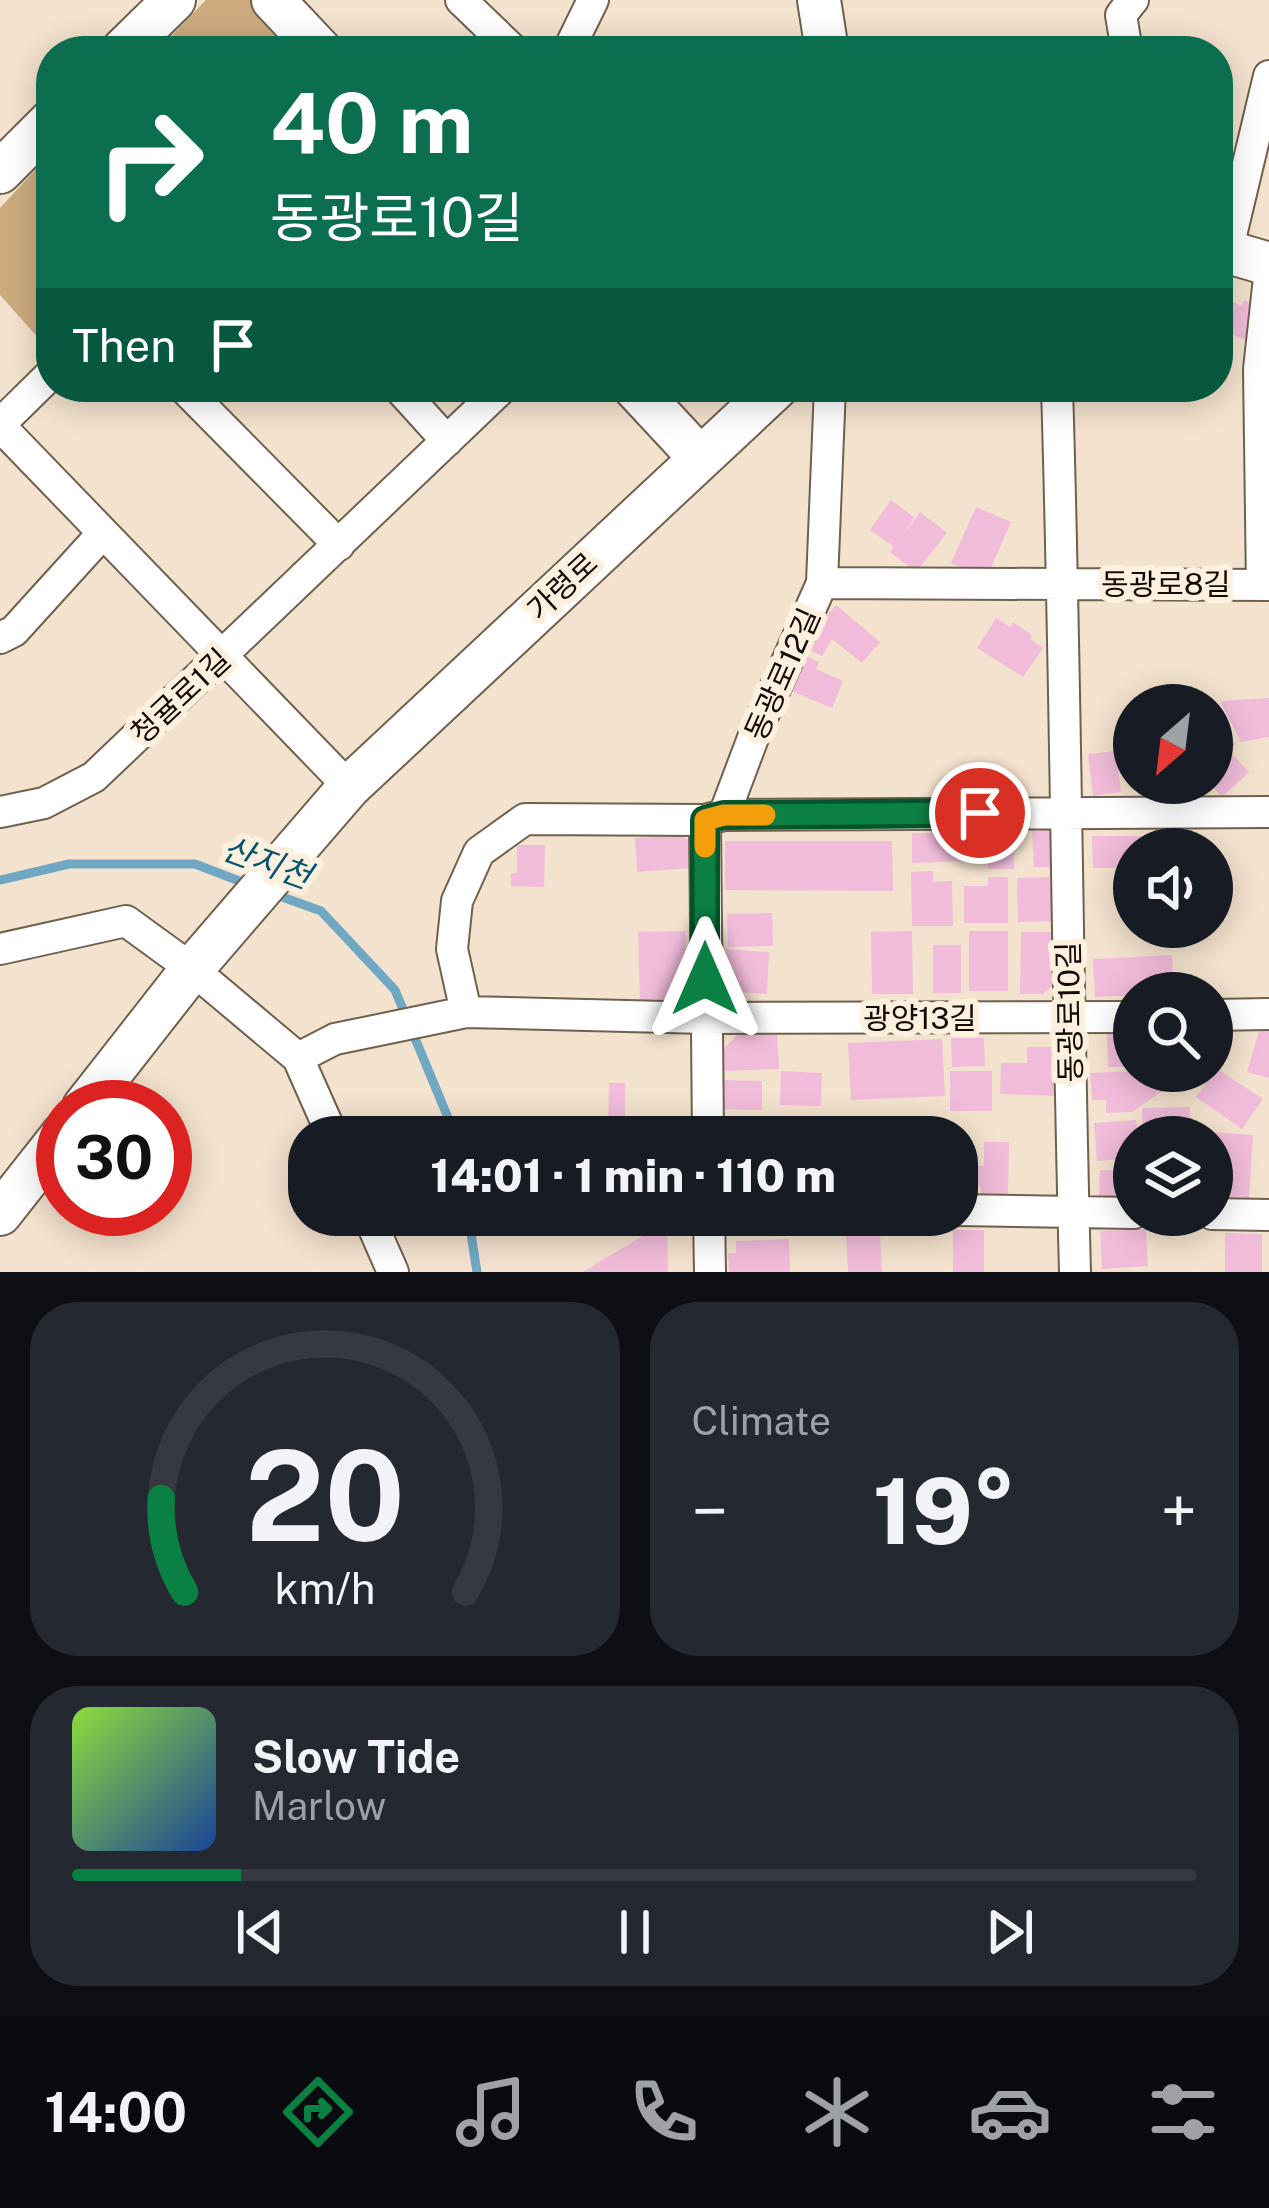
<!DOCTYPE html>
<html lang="en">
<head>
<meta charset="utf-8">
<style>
	body { margin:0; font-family:"Public Sans","Noto Sans KR",sans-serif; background:#242831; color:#f1f3f6; height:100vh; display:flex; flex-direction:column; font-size:45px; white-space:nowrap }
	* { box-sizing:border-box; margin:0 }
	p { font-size:39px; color:#9ea1a6 }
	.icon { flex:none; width:66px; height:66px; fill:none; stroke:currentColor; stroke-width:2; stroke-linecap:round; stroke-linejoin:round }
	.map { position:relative; height:1272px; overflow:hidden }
	.side { display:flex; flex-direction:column; gap:30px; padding:30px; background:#0d0f14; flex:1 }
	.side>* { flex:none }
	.guide { position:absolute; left:36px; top:36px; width:1197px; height:366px; border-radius:48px; box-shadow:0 6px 30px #0003; background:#0b6e4f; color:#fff; overflow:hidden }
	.needle { width:78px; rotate:208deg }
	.buttons { position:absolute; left:1113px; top:684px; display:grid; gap:24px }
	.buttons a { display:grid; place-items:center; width:120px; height:120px; border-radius:50%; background:#171b24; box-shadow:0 6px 30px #0003; font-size:60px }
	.speed { position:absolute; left:36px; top:1080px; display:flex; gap:24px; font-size:60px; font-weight:700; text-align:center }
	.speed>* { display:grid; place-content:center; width:156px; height:156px; border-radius:50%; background:#171b24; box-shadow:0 6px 30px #0003; line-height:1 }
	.speed .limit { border:18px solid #d22; background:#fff; color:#111 }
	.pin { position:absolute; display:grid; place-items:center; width:102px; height:102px; color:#fff; margin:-51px; border:6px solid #fff; border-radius:50%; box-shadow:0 3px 12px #0007 }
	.me { position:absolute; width:132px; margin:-66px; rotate:0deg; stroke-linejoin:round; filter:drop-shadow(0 0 9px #0008) }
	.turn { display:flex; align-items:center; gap:42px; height:252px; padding:0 36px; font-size:54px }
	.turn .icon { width:156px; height:156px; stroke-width:2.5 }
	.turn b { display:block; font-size:84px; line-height:102px }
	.then { display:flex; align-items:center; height:114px; padding:0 36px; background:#0003; gap:24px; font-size:45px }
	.big { font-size:90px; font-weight:800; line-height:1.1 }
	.side .widget { flex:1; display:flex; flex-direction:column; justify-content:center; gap:18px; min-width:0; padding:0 42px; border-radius:48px; background:#242831 }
	.side .dial { align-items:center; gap:0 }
	.dial svg { height:312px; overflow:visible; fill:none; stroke:#363941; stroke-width:7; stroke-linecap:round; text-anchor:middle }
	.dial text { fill:#f1f3f6; stroke:none }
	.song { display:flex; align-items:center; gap:36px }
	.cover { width:144px; height:144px; border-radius:18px; background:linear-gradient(135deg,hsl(90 70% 55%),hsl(220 70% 35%)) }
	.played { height:12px; border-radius:6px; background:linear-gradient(90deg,#0b8043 15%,#363941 15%) }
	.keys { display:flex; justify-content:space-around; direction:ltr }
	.heat { display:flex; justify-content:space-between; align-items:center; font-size:66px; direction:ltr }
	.side .tiles { flex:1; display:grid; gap:30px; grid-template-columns:1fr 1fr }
	.widget:last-child { grid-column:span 2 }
	.trip { position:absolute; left:288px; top:1116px; width:690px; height:120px; border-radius:48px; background:#171b24; box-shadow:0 6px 30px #0003; font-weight:800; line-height:120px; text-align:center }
	.menu { display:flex; height:192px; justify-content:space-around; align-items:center; background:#090b0e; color:#9ea1a6 }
	.menu .icon { width:84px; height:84px }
	.menu .on { color:#0b8043 }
	.menu b { font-size:54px; color:#f1f3f6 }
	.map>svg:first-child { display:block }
</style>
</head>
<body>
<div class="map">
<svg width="1269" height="1272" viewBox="0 0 1269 1272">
	<rect width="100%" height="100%" fill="#f3e2cd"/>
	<path fill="#ccaa7e" d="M206,0h47l49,51h-75l-6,-6 -6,6h-58z
		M51,153v195l-2,2 -49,-55v-87z"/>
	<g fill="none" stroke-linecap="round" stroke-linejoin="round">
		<path stroke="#70a8c3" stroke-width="9" d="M0,880l69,-16h126l52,20
			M274,894l47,17 74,79 61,147
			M468,1215l9,57"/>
	</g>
	<path fill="#f1bcda" d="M1224,297l17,9 3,-6 17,8 -17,32 -26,-13v-18z
		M891,500l23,17 -9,16 15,-21 27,21 -31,39 -26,-20 4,-5 -24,-17z
		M976,507l35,15 -25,57 -35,-16z
		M836,605l44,37 -18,21 -30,-24 -10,17 -14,-7 10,-23z
		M996,618l14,9 3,-5 19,13 -2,4 13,9 -20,29 -46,-29z
		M806,656l13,6 -3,7 27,12 -11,27 -41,-17z
		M1269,698v39l-28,5 -21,-41z
		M1212,729l12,13 5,-5 7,7 -24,24z
		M1116,751l5,41 -28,4 -5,-42z
		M1231,753l18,19 -27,25 -13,-14h3v-13z
		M669,828l21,13 1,27 -54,4 -2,-34 34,-2z
		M1055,829l1,38h-22l-2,-37z
		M912,833h57v28l-57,2z
		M1013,835l1,34h-26l-1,-33z
		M1092,836h51l-1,13h-8v19h-41z
		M725,841h167l1,50 -168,-1z
		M517,845h28l-1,42 -33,-1v-13h6z
		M933,871v11l19,-1 1,45h-41l-1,-54z
		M988,877h20v46h-44v-37h24z
		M1053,877l1,44 -36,1 -1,-44z
		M772,913l1,33 -45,1 -1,-33z
		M685,931l2,54 -14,17 -33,1 -2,-71z
		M912,931l1,63h-41l-1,-62z
		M969,931h39v60h-39z
		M1021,932h36v50l-14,12h-23z
		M933,945h28v48h-28z
		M724,949l45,3 -2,42 -33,-2 -12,-15z
		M1172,955l1,24 8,-1 1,15 -87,4 -2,-38z
		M1262,1022l7,2v54l-22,-6z
		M1134,1030v37h-26l-1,-36z
		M777,1031l2,38 -55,2 -1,-22 17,-17z
		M951,1038h33l1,28 -33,1z
		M942,1039l3,57 -94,4 -3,-57z
		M1027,1047h30l-1,49 -56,-2 1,-31h26z
		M1216,1068l47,31 -21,30 -46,-32z
		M781,1071l41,2 -1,33 -41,-1z
		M950,1071h42v40h-42z
		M1134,1071h36l1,14 -39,27 -26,1v-13h-14l-2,-27z
		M723,1080l39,1v29l-40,-1z
		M609,1083h16v54h-17z
		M1190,1107v30h-47l-1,-29z
		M646,1117l25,1v19h-25z
		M1136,1120l2,17h-4v21l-37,3 -3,-38z
		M772,1123l41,1v13h-42z
		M1209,1132l44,3 -4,63 -37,-3v-58h-3z
		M984,1142h25l-1,55 -27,-1v-10h-19l1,-21 21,1z
		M1100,1170l34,1v29l-35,-1z
		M667,1221l1,51h-85z
		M1146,1229l2,37 -46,3 -2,-38z
		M953,1230h31v42h-31z
		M880,1233l2,39h-34l-2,-38z
		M1225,1233l37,1v38h-37z
		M789,1239l1,33h-61l-1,-19h8v-12z"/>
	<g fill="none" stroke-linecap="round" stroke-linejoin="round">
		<defs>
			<path id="street" d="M461,0l53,51
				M568,51l25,-51
				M1127,51l-6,-36 12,-15
				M1227,252l42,-176
				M183,387l156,158
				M398,387l49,54
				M1057,387c9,295 10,590 18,885
				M0,424l51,-50
				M0,426l349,361
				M822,583l447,2
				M1262,585l-3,-216 10,-91
				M0,638l14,-7 89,-98
				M0,812l44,-9 50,-26 409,-390
				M724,815l29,-77 69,-155 8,-196
				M705,820l3,317
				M0,949l126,-28 66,48 106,89 35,79
				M466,1012l-14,-63 5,-48 22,-49 46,-33 180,1 19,-5 545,-3
				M1212,1015l57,-1
				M298,1058l37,-19 131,-27 239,6 429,-1
				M957,1210l177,3
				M1212,1214l57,1
				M368,1215l25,57
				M709,1215l1,57"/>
			<path id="secondary" d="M273,0l48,51
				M819,0l8,51
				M122,51l52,-51
				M0,172l51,-51
				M1218,249l51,15
				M634,387l66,71
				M84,1107l108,-138 157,-182 428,-400
				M0,1214l63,-80"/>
		</defs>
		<use href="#street" stroke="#6f614e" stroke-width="34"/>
		<use href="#secondary" stroke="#6f614e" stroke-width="46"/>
		<use href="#street" stroke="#fff" stroke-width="30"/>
		<use href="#secondary" stroke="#fff" stroke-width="42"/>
	</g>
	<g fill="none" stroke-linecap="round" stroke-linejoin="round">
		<defs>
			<path id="route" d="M705,979v-159l19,-5 256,-2"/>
		</defs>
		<use href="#route" stroke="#07532c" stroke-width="30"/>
		<use href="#route" stroke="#0b8043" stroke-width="21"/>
		<path stroke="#f59e0b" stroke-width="21" d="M705,847v-27l19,-5h41"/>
	</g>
	<g text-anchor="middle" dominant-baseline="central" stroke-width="12" stroke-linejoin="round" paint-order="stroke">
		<g font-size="30" fill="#120c06" stroke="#fef0df">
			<text x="1166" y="584">동광로8길</text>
			<text transform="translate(562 586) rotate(-43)">가령로</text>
			<text transform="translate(782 674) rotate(-66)">동광로12길</text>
			<text transform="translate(180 696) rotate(-43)">청귤로1길</text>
			<text transform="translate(1069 1012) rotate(-91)">동광로10길</text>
			<text x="920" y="1018">광양13길</text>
		</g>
		<g font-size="33" font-style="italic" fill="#055470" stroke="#fef0df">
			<text transform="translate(267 862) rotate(20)">산지천</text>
		</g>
	</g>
</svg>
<div class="buttons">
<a><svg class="needle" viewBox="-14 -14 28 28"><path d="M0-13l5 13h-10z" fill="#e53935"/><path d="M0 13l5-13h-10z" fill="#9ea1a6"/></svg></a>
<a><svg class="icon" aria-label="sound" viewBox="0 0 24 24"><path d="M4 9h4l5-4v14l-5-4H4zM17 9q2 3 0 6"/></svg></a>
<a><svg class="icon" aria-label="search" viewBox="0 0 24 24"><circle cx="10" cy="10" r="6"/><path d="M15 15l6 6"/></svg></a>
<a><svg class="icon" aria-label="layers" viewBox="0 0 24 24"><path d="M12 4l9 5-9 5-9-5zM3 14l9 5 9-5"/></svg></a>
</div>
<div class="speed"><div class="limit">30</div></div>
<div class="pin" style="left:980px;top:813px;background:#d93025"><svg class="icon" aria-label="arrive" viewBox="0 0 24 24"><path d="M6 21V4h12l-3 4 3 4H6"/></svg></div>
<svg class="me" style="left:705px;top:979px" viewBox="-20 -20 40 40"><path d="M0-17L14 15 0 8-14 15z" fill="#0b8043" stroke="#fff" stroke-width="4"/></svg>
<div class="trip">14:01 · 1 min · 110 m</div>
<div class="guide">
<div class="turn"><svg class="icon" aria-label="right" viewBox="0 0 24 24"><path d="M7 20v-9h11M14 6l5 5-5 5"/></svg><div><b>40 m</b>동광로10길</div></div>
<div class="then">Then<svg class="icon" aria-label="arrive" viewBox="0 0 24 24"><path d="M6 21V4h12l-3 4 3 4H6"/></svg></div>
</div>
</div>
<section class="side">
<div class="tiles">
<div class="widget dial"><svg viewBox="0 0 100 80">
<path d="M14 69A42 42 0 1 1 86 69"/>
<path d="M14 69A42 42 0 0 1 8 45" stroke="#0b8043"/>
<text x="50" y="56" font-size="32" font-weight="700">20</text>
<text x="50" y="72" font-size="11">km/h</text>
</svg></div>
<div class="widget"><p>Climate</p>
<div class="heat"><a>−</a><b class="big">19°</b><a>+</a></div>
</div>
<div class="widget">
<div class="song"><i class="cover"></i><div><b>Slow Tide</b><p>Marlow</p></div></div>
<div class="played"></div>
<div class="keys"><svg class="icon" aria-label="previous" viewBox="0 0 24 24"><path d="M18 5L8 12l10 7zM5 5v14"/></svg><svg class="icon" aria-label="pause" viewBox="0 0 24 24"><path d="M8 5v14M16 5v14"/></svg><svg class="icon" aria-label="next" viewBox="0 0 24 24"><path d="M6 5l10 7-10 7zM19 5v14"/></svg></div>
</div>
</div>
</section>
<nav class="menu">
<b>14:00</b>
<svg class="icon on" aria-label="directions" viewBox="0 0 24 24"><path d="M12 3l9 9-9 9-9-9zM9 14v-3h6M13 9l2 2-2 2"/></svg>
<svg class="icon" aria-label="music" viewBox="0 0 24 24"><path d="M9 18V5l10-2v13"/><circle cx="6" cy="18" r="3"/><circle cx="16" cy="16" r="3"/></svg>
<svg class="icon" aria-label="phone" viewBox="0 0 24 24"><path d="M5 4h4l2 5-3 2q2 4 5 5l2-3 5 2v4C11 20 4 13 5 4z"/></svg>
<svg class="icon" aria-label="climate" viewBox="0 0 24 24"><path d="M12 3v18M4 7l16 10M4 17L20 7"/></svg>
<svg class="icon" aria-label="car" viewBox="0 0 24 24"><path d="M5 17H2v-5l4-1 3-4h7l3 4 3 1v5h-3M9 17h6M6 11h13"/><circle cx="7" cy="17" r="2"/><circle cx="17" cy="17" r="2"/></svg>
<svg class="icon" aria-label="filters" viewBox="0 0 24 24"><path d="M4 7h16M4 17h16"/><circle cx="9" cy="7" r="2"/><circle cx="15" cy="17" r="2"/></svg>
</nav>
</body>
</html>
